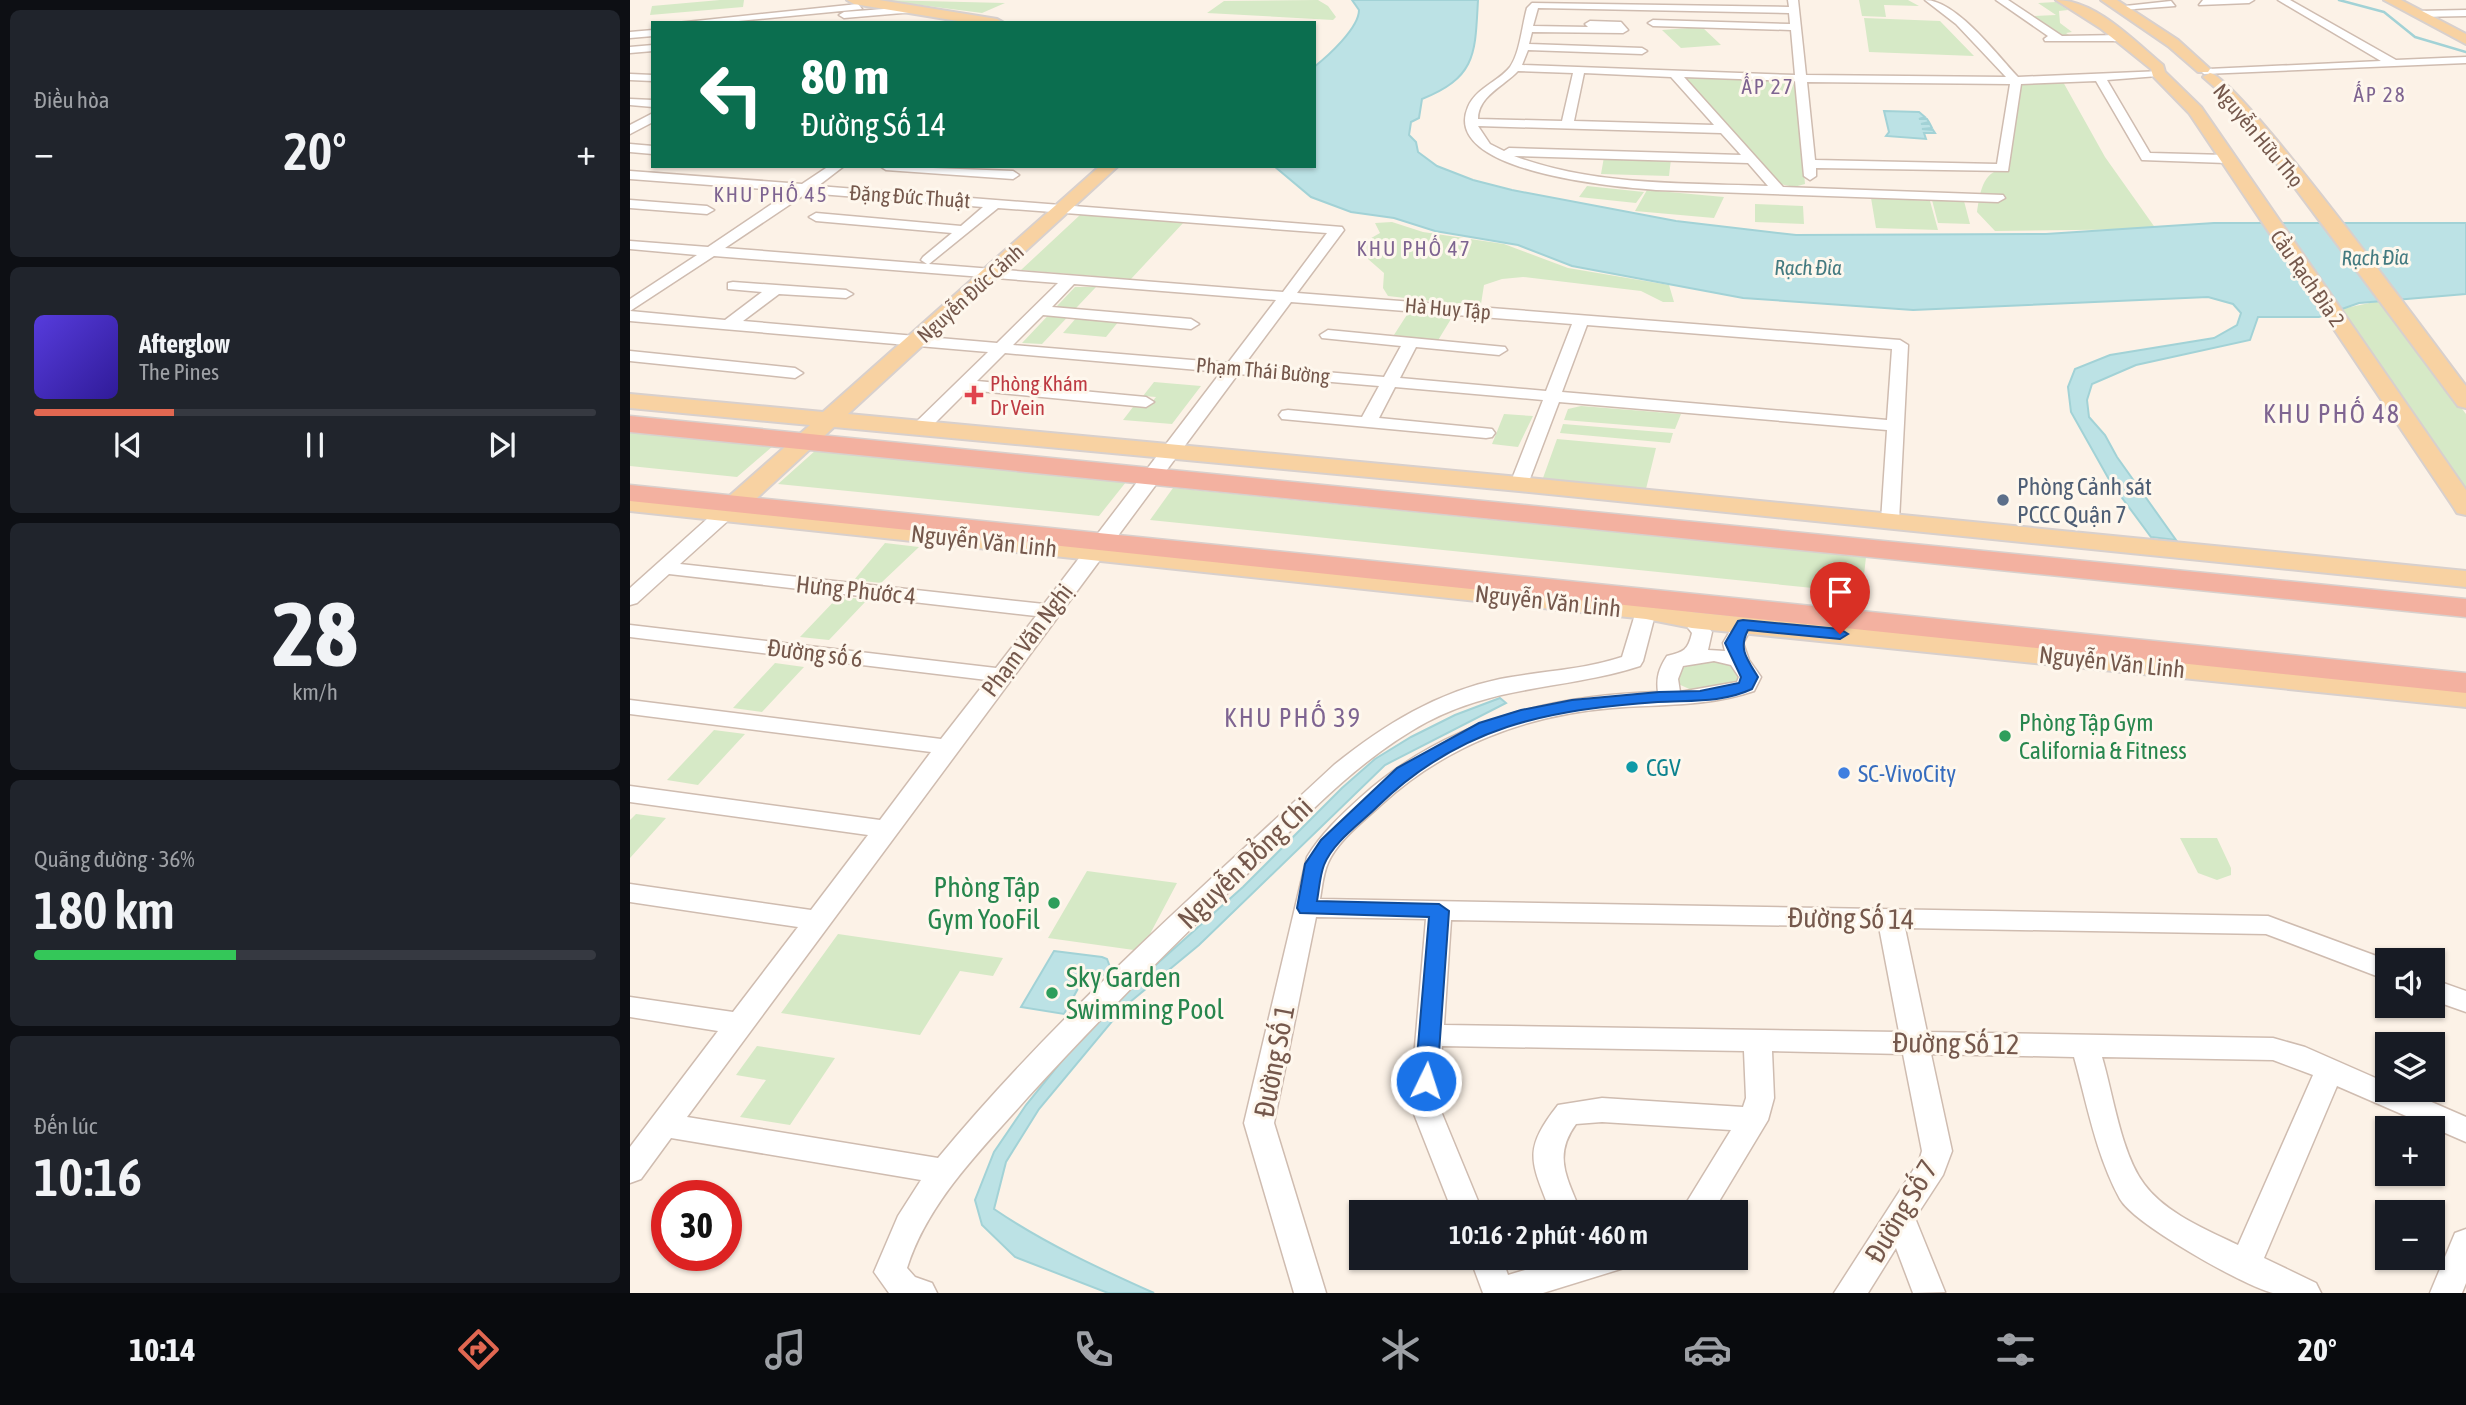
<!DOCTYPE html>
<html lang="vi">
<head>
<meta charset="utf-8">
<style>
	body { margin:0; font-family:"Asap Condensed",sans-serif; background:#20242c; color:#f1f3f6; height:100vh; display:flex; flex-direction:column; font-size:26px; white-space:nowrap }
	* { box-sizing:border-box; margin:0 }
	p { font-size:23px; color:#9ea1a6 }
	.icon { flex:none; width:38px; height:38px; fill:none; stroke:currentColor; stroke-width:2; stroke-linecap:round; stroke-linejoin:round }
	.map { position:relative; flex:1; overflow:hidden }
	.side { display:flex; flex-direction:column; gap:10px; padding:10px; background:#0d0f14; width:630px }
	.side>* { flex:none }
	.top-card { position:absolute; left:21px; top:21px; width:665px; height:147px; border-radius:0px; box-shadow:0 2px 5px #0004; background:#0b6e4f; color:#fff; overflow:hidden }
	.fabs { position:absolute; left:1745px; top:948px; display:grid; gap:14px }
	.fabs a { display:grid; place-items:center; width:70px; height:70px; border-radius:0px; background:#171b24; box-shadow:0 2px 5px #0004; font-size:35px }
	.speed { position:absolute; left:21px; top:1180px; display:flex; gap:14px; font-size:35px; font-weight:700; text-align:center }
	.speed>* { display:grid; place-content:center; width:91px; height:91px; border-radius:50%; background:#171b24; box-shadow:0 2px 5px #0004; line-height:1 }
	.speed .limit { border:10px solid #d22; background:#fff; color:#111 }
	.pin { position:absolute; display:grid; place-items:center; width:60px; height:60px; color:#fff; margin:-72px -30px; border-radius:50% 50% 50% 0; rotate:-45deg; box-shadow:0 0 7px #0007 }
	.pin .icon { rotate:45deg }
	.me { position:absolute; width:77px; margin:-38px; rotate:4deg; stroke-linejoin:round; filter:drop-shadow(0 0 5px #0008) }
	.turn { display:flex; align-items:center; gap:24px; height:147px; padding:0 35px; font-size:32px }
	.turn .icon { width:91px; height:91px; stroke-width:2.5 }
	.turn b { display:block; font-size:49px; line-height:60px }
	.big { font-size:52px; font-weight:600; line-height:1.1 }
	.side .tile { flex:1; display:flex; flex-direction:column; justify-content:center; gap:10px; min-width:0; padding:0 24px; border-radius:10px; background:#20242c }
	.side .dial { align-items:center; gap:0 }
	.dial b { font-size:91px; line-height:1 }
	.song { display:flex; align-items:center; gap:21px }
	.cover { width:84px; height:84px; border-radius:10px; background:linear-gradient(135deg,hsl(250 70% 55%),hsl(250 70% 35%)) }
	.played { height:7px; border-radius:4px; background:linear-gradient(90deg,#e16751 25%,#363941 25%) }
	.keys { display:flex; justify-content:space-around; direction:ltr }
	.heat { display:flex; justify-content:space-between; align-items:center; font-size:38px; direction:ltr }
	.charge { height:10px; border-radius:5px; background:linear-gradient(90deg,#34c759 36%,#363941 0) }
	.trip { position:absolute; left:719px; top:1200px; width:399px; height:70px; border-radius:0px; background:#171b24; box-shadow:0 2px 5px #0004; font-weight:600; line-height:70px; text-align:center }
	.menu { display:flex; height:112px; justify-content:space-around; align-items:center; background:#090b0e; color:#9ea1a6 }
	.menu .icon { width:49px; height:49px }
	.menu .current { color:#e16751 }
	.menu b { font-size:32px; color:#f1f3f6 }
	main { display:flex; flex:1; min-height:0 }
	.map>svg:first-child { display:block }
</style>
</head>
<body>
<main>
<section class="side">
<div class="tile"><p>Điều hòa</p>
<div class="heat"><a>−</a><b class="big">20°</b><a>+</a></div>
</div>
<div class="tile">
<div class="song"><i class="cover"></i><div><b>Afterglow</b><p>The Pines</p></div></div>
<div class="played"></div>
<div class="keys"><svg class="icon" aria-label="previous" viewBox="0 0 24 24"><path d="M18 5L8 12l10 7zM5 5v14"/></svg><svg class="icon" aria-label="pause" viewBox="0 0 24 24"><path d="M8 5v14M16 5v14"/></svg><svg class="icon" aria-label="next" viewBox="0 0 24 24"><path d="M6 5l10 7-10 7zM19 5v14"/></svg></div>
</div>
<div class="tile dial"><b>28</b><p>km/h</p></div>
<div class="tile"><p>Quãng đường · 36%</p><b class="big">180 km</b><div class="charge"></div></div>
<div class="tile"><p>Đến lúc</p><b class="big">10:16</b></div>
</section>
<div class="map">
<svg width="1836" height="1293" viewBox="0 0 1836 1293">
	<rect width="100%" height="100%" fill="#fcf2e7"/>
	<path fill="#d6e9c6" d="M90,0h24l-1,7 -93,8 2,-9z
		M251,0l124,3 -23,10z
		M688,0l10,6 8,11 -3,3 -126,-7 17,-12z
		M1229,0h49l11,6 -35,-1 2,12 -24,-1z
		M1426,2l12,8 -9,1 1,12 12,9 -6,1 5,3h-13l-24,-20 22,-1 -18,-12z
		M1234,18l76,3 34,35 -105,-4z
		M1072,27l19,18 -40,3 -19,-18z
		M1056,77l110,4 9,103 -11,3 -14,-3 -97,-105z
		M1432,80l43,77 51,72 -161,2 -18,-19c3,-18 5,-41 27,-43l12,-88z
		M974,157l67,2 -2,17 -68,-2z
		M957,186l57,6 -8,11 -57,-6z
		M1017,190l77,7 -10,21 -79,-7z
		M1241,198l59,3 8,29 -62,-2z
		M1302,200l32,1 6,23 -32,-1z
		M1125,204l48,2 1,18 -49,-2z
		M450,215l104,7 -53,57 -110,-9z
		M762,222l31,10 81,12 64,24 101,17 5,17h-11l-22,-11 -118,-14 -21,2 -18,6 -3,19 -6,2 -87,-10 -5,-8 1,-15 -16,-14 -2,-18 14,-8 -5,-10z
		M445,287h21l-54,57 -20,-1z
		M1749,301l87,113v77l-125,-182z
		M780,310l44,4 -17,28 -45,-4z
		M447,317l42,4 -13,16 -43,-4z
		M524,382l47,4 -29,38 -49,-4 10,-13 14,1 9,-11 -13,-1z
		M951,406l100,8 -6,15 -111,-9 4,-11z
		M874,414l29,2 -15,31 -26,-3z
		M933,424l110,9 -3,10 -110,-10z
		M0,432l143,14 -36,31 -107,-11z
		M927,439l99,9 -10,41 -103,-11z
		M186,450l310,32 -27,34 -321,-32z
		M543,488l693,69 -4,36 -712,-73z
		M255,543l34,4 -38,36 -27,-3z
		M209,596l28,4 -38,40 -29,-3z
		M1081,661c12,1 28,3 27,18l-4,5 -38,8 -20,-9 5,-15z
		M145,663l29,4 -42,45 -29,-4z
		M84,730l31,4 -47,51 -31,-5z
		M6,814l30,4 -36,40v-38z
		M1550,838h37l14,30v7l-14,5 -19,-7z
		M457,871l90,12 -36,68 -93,-13z
		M208,934l165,24 -10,18 -33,-5 -40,64 -139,-22z
		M127,1046l78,12 -45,67 -50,-8 26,-37 -30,-5z"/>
	<path fill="#bce2e5" stroke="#a2d2d6" stroke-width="2" d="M722,0h126c-3,53 -1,77 -56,99l-3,19 -8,4 -2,13 7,7 2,10 19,14 36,14 39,10 164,31 120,14 250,-1 168,-11h252v71l-107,9 -40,14h-61l-8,23 -114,25 -44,19 -5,16 2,17 16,18 12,22 59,83 -25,-3 -40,-54 -40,-71 -3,-25 7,-18 35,-14 104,-17 23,-13 4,-12 -8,-9 -25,-7 -295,13 -170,-12 -171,-32 -54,-21 -83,-14 -41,-13 -43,-6 -40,-15 -37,-31h40v-99c14,-11 45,-39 45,-57z
		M1254,111l35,1 6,5 -6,2h8l2,3 -8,2h9l2,4 -10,1 11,1 2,3h-11l2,6 -40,-3 3,-4z
		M870,698l6,5 -121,62 -186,180 -75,62 -85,102 -33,53 -12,47c50,34 104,59 160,84h-46l-93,-36 -33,-32 -7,-25 19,-48 32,-47 47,-58 48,-51 122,-109 99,-99 33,-29 36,-22 44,-22z
		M424,951l48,6 5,2 3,8 -8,9 -12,3 -5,-3 -21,38 -43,-7z"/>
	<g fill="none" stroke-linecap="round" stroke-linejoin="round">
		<path stroke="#a2d2d6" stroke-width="2.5" d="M1709,0l45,12 31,25 51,15"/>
		<defs>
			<path id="minor" d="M1158,0h10l8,75 200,2 -50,-53 -31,-24c31,0 72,55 93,77l144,-6 2,2 -6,3 -51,4 43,73 76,2 6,4 -6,4 -84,-3 -46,-79 -75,3 -13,87 -192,-3v8l-6,4 -6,-4 -9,-95 -111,-4 99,110 220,8 2,3 -7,4 -342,-12c-40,-3 -216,-18 -188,-83 8,-19 30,-25 42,-40 10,-14 12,-41 17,-59l5,-5 257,4zM908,8l251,5 1,11 -137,-4 -5,3 5,3 138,4 4,45 -273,-10 6,-15 114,4 5,-3 -5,-3 -113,-4 3,-12 91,1 5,-3 -7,-8 -31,-1 -5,3 3,3 -55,-1zM888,71l55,2 -11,48 -84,-2c0,-23 26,-33 40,-48zM954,73l87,4 43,48 -140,-4zM1177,82l203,2 -13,80 -182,-4zM848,126l243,7 20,22 -232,-7 -5,3 -14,-7zM884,156l234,7 20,23c-84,-3 -174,0 -254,-30z
				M1366,0h12l54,36 59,-1 5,3 -5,3h-76l-1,-2 4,-3z
				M1573,0h51l-5,3 -50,2z
				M1648,0h12l106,60 70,-3v6l-262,11 -2,-2 6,-3 173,-8z
				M1541,1l4,5 -54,4 -5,-3z
				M228,4l4,5 -144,14h-41z
				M280,7l4,5 -70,6 -5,-3 5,-3z
				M1836,10v6l-48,1 -5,-3 5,-3z
				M23,30v6l-23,2v-6z
				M23,45v6l-23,2v-6z
				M0,74l23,1v6l-23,-1z
				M0,99l23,1v7l-23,-2z
				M23,113v9l-23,12v-9z
				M0,144l23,2v8l-23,-2z
				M199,166h15l-26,20 524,41 2,3 -47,63 603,47 8,5 -9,176 -9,6 -9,-6 6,-91 -328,-28 -31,82 -9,5 -9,-5 33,-84 -148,-13 -16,31 113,11 3,4 -3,4 -6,1 -204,-19 -3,-4 3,-4 6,-1 74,7 17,-31 -141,-12 -551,743 251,41c118,-143 261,-267 396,-393 50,-40 103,-73 166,-86 41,-8 83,-9 122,-22l14,-46 10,-6 10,6 -13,50 -3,5c-74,24 -142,18 -213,56 -76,41 -135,109 -196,168 -70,67 -138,136 -203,207 -46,52 -100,104 -121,171l8,9 17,6 5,10h-48l-15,-21 24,-56 23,-36 -250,-42 -30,41 -11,4v-36l88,-116 -88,-14v-20l103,15 65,-85 -168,-25v-18l181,26 57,-75 -238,-33v-16l250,34 51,-68 -301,-38v-14l311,39 46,-59 -357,-43v-12l366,43 40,-52 -367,-42 -32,29 -7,2v-17l87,-78h14l2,4 -2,4 -51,46 364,40 177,-232 -216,-19 -28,28 169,16 8,5 -8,5 -178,-17 -41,41h-12l-3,-4 3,-4 73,-71 -358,-31v-10l95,9 37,-28 -34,-3v-6l5,-1 113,8 7,4 -7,4 -67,-4 -36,27 254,22 61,-60 -344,-27 -84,55v-12l67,-44 -67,-6v-8l78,6 83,-56 -161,-12v-8l172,13zM177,193l176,14 -22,19 -145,-13 -7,4 7,4 136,12 -29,24 -2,3 6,4 -202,-16zM368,208l329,25 -44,59 -354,-28zM444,284l202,16 -48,63 -215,-18 30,-30 148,14 8,-5 -8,-5 -139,-12zM661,302l281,22 -26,67 -146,-13 16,-31 83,8 8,-5 -2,-3 -177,-17 -8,5 2,3 79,8 -17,31 -140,-12zM957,325l305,24 -5,71 -325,-28z
				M250,166l133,5 6,4 -6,4 -127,-9z
				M0,200l77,6 7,4 -7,4 -77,-6z
				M0,351l165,17 8,5 -8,5 -165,-17z
				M1062,614l7,2 13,16 -4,18 17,1 -2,-8 13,-22h14l3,4 -10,18 6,17 12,17 -7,14c-47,16 -93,13 -142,17 -86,7 -167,38 -230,96 -18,17 -44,36 -54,59 -5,11 -6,25 -8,36l948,17 122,45h-3v19l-121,-46 -361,-6 22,104 346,6 32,9 82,36v7h17l62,27v25l-129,-56 -73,172 52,25 5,10c-15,0 -34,0 -48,0 -29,-7 -139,-69 -153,-94 -24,-44 -33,-95 -46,-142l-143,-3 21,97 -9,24 -28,43 30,74 -32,1 -17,-45 -28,45h-34l85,-132 3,-10 -19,-97 -131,-3 2,47 -6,22 -56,93h-32l51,-83 -129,-8 -26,2c-24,33 -8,55 5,89h-30c-20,-52 -29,-62 7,-108l44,-7 141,9 3,-9 -2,-47 -302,-5 -4,58 45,109h-30l-43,-109 16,-185 -110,-2 -42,206 52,170h-32l-50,-170 63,-266c14,-23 34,-42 54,-60 83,-75 188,-102 297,-105 -2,-14 1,-24 9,-36 17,-4 21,-6 25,-23l-10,-13zM1084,661l17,4 8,12 -2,5 -57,10 -2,-13 5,-13zM821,920l428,7 20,105 -455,-7zM1472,1057l171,3 40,15 -75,170c-31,-15 -73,-32 -94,-61 -23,-31 -31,-90 -42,-127z
				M1802,979l34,12v21l-34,-12z
				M1836,1229v54l-4,10h-32l25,-60z
				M840,1258h32l6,17 57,-17h64l-5,10 -81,25h-60z"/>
			<path id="major" d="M217,0h32l118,19 7,4h-34l-116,-19z
				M1426,0c40,0 78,41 107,65l2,7 36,35 265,383v25l-9,-2 -3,-5 -265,-395 -36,-37 -2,-7 -51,-41z
				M1471,0h16l61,40 32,29 -2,3h-10l-30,-26z
				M1754,0h17l65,34v10z
				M1580,73c31,7 223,270 256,313v22l-8,-2 -198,-265 -41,-50 -16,-14z
				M470,166h18l-270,248 671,63 947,94v16l-947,-96 -685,-64 -89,82 901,94 46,9 774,77v18l-774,-79 -46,-9 -1016,-108v-14l88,9 92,-81 -180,-17v-14l193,18z"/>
			<path id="highway" d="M0,416l1836,183v18l-1836,-185z
				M0,485l1836,188v20l-1836,-192z"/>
		</defs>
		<use href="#minor" stroke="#cfbcb0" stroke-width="3"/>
		<use href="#major" stroke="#d8d0cd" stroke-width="4"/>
		<use href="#highway" stroke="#d8d0cd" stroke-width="3"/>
		<use href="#minor" fill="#fff" fill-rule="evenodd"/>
		<use href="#major" fill="#f8d2a2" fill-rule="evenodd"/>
		<use href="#highway" fill="#f3b1a0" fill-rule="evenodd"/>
	</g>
	<path fill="#1a73e8" stroke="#114b97" stroke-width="2" d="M1113,620l97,9 8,5 -8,5 -92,-9c-10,19 -1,29 10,47l-6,12c-30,14 -61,11 -94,13 -110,7 -199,25 -280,104 -17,17 -45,36 -54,59 -4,10 -5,25 -7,36l122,3 10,7 -12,170 -3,6 -8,3 -8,-3 -3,-6 14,-164 -129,-4 -3,-5 8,-44 16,-24 76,-72 82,-45 42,-13 51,-10 87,-8 41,-1 39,-8 2,-6 -16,-34 13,-22z"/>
	<path fill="#e0444e" stroke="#fef7ed" stroke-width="2.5" d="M340.5 384.5h7v7h7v7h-7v7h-7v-7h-7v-7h7z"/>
	<circle fill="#5c6f8a" stroke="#fef7ed" stroke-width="2.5" cx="1373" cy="500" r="7"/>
	<g fill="#2e9e5b" stroke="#fef7ed" stroke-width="2.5">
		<circle cx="1375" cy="736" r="7"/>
		<circle cx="424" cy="903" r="7"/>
		<circle cx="422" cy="993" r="7"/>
	</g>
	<circle fill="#0f9aa8" stroke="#fef7ed" stroke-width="2.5" cx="1002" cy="767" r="7"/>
	<circle fill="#3f7fe0" stroke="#fef7ed" stroke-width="2.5" cx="1214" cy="773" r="7"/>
	<g text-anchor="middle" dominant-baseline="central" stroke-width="6" stroke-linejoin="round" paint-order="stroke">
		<g font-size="21" letter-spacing="2" fill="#7e6491" stroke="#fef7ed">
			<text x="1138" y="86">ẤP 27</text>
			<text x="1750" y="94">ẤP 28</text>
			<text x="141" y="194">KHU PHỐ 45</text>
			<text x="784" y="248">KHU PHỐ 47</text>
		</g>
		<g font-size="21" fill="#75584c" stroke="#fef7ed">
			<text transform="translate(1629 135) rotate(50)">Nguyễn Hữu Thọ</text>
			<text transform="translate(280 196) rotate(4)">Đặng Đức Thuật</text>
			<text transform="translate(1678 278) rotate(55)">Cầu Rạch Đỉa 2</text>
			<text transform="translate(340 293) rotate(-42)">Nguyễn Đức Cảnh</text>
			<text transform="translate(818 308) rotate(5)">Hà Huy Tập</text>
			<text transform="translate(633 370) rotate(5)">Phạm Thái Bường</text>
		</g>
		<g font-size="21" font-style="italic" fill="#437a80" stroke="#fef7ed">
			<text transform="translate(1745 257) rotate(-1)">Rạch Đỉa</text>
			<text x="1178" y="267">Rạch Đỉa</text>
		</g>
		<g font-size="21" fill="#be3a42" stroke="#fef7ed" text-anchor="start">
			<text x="360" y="383">Phòng Khám<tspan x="360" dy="24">Dr Vein</tspan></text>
		</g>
		<g font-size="24" fill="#4e5e75" stroke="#fef7ed" text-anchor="start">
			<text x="1387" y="486">Phòng Cảnh sát<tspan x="1387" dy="28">PCCC Quận 7</tspan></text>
		</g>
		<g font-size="24" fill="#75584c" stroke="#fef7ed">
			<text transform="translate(354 541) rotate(6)">Nguyễn Văn Linh</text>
			<text transform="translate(226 590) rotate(6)">Hưng Phước 4</text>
			<text transform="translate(918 601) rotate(6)">Nguyễn Văn Linh</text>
			<text transform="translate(397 640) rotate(-53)">Phạm Văn Nghị</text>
			<text transform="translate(185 653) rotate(7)">Đường số 6</text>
			<text transform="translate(1482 662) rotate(6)">Nguyễn Văn Linh</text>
		</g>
		<g font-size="24" fill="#27864d" stroke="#fef7ed" text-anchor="start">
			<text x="1389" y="722">Phòng Tập Gym<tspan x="1389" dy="28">California &amp; Fitness</tspan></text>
		</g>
		<g font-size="24" fill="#0d838f" stroke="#fef7ed" text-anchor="start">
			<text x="1016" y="767">CGV</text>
		</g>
		<g font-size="24" fill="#366cbe" stroke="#fef7ed" text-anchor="start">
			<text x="1228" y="773">SC-VivoCity</text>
		</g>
		<g font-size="26" letter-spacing="2" fill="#7e6491" stroke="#fef7ed">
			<text x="1702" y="414">KHU PHỐ 48</text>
			<text x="663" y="718">KHU PHỐ 39</text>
		</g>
		<g font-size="28" fill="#75584c" stroke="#fef7ed">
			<text transform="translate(615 863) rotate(-44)">Nguyễn Đổng Chi</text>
			<text transform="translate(1221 918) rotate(1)">Đường Số 14</text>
			<text transform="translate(1326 1043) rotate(1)">Đường Số 12</text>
			<text transform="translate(644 1061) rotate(-79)">Đường Số 1</text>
			<text transform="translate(1271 1211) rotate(-59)">Đường Số 7</text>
		</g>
		<g font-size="28" fill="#27864d" stroke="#fef7ed" text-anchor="end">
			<text x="410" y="887">Phòng Tập<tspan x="410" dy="32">Gym YooFil</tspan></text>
			<text x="436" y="977" text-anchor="start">Sky Garden<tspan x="436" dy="32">Swimming Pool</tspan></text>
		</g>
	</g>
</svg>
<div class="fabs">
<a><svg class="icon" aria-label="sound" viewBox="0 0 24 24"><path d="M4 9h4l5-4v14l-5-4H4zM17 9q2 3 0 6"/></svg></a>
<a><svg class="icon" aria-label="layers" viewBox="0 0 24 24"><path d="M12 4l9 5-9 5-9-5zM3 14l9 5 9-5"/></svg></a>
<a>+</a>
<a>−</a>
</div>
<div class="speed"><div class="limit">30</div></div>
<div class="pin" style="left:1210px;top:634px;background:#d93025"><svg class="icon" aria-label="arrive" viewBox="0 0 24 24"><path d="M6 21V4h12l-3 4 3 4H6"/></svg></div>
<svg class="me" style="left:796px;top:1081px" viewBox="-20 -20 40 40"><circle r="17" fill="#1a73e8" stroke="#fff" stroke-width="3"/><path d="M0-11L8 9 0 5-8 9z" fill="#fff"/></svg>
<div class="trip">10:16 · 2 phút · 460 m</div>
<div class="top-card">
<div class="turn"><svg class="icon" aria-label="left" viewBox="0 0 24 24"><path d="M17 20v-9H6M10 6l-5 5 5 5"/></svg><div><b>80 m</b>Đường Số 14</div></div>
</div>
</div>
</main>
<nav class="menu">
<b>10:14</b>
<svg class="icon current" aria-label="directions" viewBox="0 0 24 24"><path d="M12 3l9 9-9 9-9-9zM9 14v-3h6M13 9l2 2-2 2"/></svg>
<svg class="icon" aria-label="music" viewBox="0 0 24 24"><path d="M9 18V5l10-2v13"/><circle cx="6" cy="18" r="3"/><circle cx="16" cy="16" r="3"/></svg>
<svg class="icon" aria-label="phone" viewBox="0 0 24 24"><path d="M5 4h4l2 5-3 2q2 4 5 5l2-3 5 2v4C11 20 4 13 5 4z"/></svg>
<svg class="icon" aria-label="climate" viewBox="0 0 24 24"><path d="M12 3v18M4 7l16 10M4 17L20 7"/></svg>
<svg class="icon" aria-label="car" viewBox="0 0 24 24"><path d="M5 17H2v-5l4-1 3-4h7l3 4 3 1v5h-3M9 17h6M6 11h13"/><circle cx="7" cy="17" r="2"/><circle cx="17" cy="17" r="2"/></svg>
<svg class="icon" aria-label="filters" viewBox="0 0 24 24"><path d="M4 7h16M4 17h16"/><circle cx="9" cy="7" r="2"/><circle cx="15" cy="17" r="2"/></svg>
<b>20°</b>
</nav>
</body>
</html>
